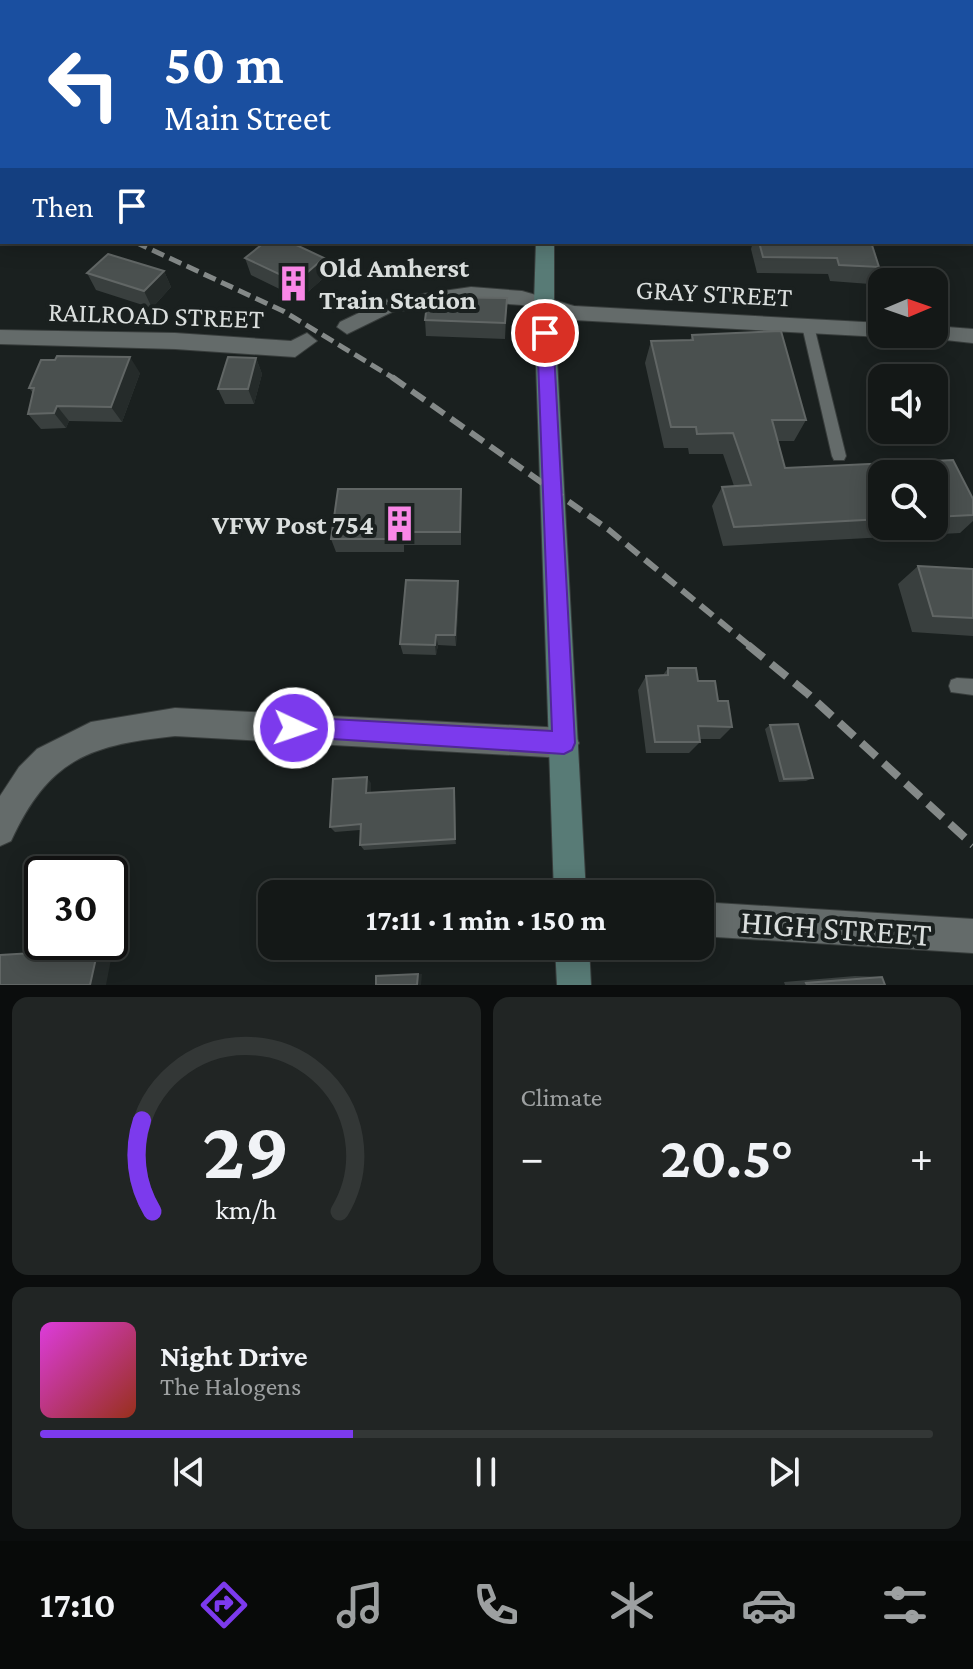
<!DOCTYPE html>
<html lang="en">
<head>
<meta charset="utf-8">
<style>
	body { margin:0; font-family:"Crimson Pro",serif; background:#212524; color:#f1f3f6; height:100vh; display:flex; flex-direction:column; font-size:30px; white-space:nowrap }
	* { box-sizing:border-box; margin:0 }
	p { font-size:26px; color:#9da0a1 }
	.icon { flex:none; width:44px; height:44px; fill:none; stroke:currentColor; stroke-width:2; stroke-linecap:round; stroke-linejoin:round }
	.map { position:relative; height:985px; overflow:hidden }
	.sheet { display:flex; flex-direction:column; gap:12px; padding:12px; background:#0b0d0d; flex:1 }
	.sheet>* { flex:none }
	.banner { position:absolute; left:0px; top:0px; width:974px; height:244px; box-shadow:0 4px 20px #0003,0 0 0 2px #333736; background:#1a4fa0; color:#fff; overflow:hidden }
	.needle { width:52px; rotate:88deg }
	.tools { position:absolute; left:868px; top:268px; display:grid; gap:16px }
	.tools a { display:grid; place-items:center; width:80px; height:80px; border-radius:16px; background:#141817; box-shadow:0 4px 20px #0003,0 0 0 2px #333736; font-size:40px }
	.speed { position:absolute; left:24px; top:856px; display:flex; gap:16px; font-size:40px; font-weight:700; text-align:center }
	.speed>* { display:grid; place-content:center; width:104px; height:104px; border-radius:50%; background:#141817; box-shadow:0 4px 20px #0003,0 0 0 2px #333736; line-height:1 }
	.speed .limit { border:4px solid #111; border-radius:12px; background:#fff; color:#111 }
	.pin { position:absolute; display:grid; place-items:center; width:68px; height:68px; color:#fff; margin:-34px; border:4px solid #fff; border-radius:50%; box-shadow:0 2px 8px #0007 }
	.me { position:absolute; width:88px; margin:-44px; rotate:93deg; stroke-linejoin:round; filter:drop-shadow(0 0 6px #0008) }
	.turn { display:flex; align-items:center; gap:28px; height:168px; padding:0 32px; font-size:36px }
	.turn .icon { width:104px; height:104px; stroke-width:2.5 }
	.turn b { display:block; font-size:56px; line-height:68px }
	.then { display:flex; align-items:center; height:76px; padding:0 32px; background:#0003; gap:16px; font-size:30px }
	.big { font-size:60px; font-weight:700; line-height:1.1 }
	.sheet .tile { flex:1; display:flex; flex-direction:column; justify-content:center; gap:12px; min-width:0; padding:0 28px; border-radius:16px; background:#212524 }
	.sheet .dial { align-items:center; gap:0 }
	.dial svg { height:208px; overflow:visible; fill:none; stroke:#333736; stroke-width:7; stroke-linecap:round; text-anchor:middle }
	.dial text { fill:#f1f3f6; stroke:none }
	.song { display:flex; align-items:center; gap:24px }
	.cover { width:96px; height:96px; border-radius:12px; background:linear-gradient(135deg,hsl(300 70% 55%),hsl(10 70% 35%)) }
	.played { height:8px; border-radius:4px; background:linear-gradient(90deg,#7c3aed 35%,#333736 35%) }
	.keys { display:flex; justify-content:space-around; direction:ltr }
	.heat { display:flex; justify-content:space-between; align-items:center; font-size:44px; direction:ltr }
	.sheet .tiles { flex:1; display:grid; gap:12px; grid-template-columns:1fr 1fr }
	.tile:last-child { grid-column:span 2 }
	.trip { position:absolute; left:258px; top:880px; width:456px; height:80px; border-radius:16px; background:#141817; box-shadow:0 4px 20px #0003,0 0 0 2px #333736; font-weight:700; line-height:80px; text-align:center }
	.tab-bar { display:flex; height:128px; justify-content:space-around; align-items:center; background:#080a09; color:#9da0a1 }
	.tab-bar .icon { width:56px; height:56px }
	.tab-bar .on { color:#7c3aed }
	.tab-bar b { font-size:36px; color:#f1f3f6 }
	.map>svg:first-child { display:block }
</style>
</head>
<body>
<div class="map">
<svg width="973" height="985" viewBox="0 0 973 985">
	<rect width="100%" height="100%" fill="#1a201f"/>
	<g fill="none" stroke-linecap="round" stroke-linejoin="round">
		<defs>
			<path id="lane" d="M808,322l6,4 32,130 -2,4h-10l-2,-4 -30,-130z
				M957,678l16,1v16l-22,-3 -2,-6 2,-6z"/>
			<path id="street" d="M189,0h14l-15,2z
				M863,0h14l2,2h-14z
				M471,287l51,4 52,15 308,17v11h8l-8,3 -308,-17 -52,-15 -51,-4 -79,11 -45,22 -10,-7 3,-5 48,-23z
				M934,326l39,3v14l-46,-5 -3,-4h10z
				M0,330l175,3 116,8 16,-8 10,8 -22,16 -120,-8 -175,-5z
				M175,708l389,20 10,5 5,10 -5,10 -10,5 -389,-22c-86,9 -126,23 -164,105l-11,5v-50l19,-29 18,-18 54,-27z
				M700,902l273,17v34l-273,-17z"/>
			<path id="secondary" d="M520,0h14v2h-14z
				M536,242h18v62l32,590h-32l-20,-590z
				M555,946h34l2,39h-34z"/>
		</defs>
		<use href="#lane" stroke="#383d3c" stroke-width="2"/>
		<use href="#street" stroke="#383d3c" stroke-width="2"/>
		<use href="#secondary" stroke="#383d3c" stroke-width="2"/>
		<use href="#lane" fill="#646b6a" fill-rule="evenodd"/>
		<use href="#street" fill="#646b6a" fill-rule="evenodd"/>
		<use href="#secondary" fill="#587b76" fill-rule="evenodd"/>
		<path stroke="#848988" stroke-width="5" stroke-dasharray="13 6" stroke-linecap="butt" d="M135,242l148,69 112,68"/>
		<path stroke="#848988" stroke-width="6" stroke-dasharray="16 8" stroke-linecap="butt" d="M392,377l217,153 142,117"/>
		<path stroke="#848988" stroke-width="8" stroke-dasharray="20 10" stroke-linecap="butt" d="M748,645l60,49 165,151"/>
	</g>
	<path fill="#393f3e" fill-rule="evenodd" d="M244,0h50l-1,2h-48z
		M0,28h2v84h-2z
		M753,242h118l8,25 -9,17 -40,-3 -2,-7 -71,-1 -6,-24z
		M245,258h79l4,16 -28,25 -49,-24z
		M164,271l7,16 -19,21 -56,-18 -9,-17z
		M507,298l-2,41 -79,-3 -1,-16z
		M781,331l25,89 -12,21h-17l8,27 168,-8 20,39v22l-13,12 -237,13 -11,-40 10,-19 12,-1 -11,-32h-34l-1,-6h-24l-19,-85 6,-22 39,-1 2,-5zM882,474h52v52h-52z
		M256,358l6,16 -8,30h-29l-7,-15z
		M140,373l-18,49 -53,-1 -3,7 -25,1 -13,-15 5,-21 -4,-5z
		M461,489v56h-57v7h-68l-5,-13z
		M918,566l55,3v67l-61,-4 -14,-48z
		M459,593l-3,53 -18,-1 -2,10 -33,-1 -3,-10z
		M668,668l30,13 20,20 14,26 -12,12h-20v3l-11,11h-43l-8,-63 8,-14 17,-1z
		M770,725l43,53 -7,3 -27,1 -14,-53z
		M371,783v10l84,1 1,50 -92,6 -4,-5v-15l-25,2 -5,-5z
		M855,976l27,1 3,8h-100l-1,-3z"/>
	<path fill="#252b2a" d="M324,258l4,16 -28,25 -4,-17z
		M164,271l7,16 -19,21 -8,-17z
		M130,357l10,16 -18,49 -11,-15z
		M256,358l6,16 -8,30 -6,-15z
		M57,406l12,15 -3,7 -12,-15z
		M458,581l1,12 -3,53 -1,-11z
		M436,635l2,10 -2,10 -1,-10z
		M367,777l4,6v16l-5,-6z
		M454,788l1,6 1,50 -1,-5z
		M98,949h15l-7,36h-16z
		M418,974h4l-1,11h-4z"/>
	<path fill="#4a504f" stroke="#616665" stroke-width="2" d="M331,0h151v2h-151z
		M0,28h2v60h-2z
		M972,128h1l-1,28z
		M265,242h25l34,16 -28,24 -51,-24z
		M759,242h112l8,25 -40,-2 -2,-7 -74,-1z
		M108,254l56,17 -20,20 -57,-18z
		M428,297l79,1 -2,25 -80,-3z
		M781,331l25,89h-34l13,48 168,-8 20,39v16l-39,2v-43h-52v45l-148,8 -12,-40 29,-2 -18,-52 -36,1 -1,-7h-25l-20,-86 42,-1 -1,-5z
		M57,356l73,1 -19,50 -54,-1 -3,7 -26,1 6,-26h-5l12,-28h14z
		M228,357l28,1 -8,31h-30z
		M338,489h123l-1,43h-59v7h-70z
		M918,566l55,3v49l-40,-2z
		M406,580l52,1 -3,54h-19l-1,10 -35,-1z
		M668,668h28l2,13h17l3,20h10l4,26 -34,-1 2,16h-45l-9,-66 22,-1z
		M798,724l15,54 -29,1 -14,-54z
		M367,777l-1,16 88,-5 1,51 -95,6 1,-21 -31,3 3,-48z
		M98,949l-8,36h-90v-30z
		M418,974l-1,11h-41v-9z
		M882,977l3,8h-78l-1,-2z"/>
	<path fill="#7c3aed" stroke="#51269a" stroke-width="2" d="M545,327l8,6 22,410 -3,7 -8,4 -278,-18 -3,-8 3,-7 8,-4 258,14 -15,-398z"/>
	<defs>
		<symbol id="building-bare" viewBox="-9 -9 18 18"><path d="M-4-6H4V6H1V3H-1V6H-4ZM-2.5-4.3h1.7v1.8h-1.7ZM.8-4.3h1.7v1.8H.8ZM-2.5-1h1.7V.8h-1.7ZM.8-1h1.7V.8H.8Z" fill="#fa87e7" stroke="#1a201f" stroke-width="2.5" paint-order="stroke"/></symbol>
	</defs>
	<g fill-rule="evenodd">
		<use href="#building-bare" x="268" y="258" width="51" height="51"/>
		<use href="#building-bare" x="374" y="498" width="51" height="51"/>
	</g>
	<g text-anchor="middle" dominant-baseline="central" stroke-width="8" stroke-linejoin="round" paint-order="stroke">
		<g font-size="28" font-weight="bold" fill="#dadedd" stroke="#1a201f" text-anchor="start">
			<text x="319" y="267">Old Amherst<tspan x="319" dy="32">Train Station</tspan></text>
			<text x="374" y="524" text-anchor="end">VFW Post 754</text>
		</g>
		<g font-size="28" fill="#dadedd" stroke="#1a201f">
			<text transform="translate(714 293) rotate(3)">GRAY STREET</text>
			<text transform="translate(156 315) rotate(2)">RAILROAD STREET</text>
		</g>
		<g font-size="34" fill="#dadedd" stroke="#1a201f">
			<text transform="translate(836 928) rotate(4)">HIGH STREET</text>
		</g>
	</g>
</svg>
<div class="tools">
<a><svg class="needle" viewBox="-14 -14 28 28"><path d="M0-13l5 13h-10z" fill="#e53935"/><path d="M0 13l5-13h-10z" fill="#9da0a1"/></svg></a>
<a><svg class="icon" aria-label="sound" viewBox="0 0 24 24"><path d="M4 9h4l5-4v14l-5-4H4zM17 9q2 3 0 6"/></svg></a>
<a><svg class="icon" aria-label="search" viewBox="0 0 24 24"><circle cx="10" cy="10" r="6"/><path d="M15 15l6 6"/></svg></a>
</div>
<div class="speed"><div class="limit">30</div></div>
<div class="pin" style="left:545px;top:333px;background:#d93025"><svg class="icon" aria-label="arrive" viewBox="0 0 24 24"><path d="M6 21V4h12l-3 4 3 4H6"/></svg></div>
<svg class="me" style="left:294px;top:728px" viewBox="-20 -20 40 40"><circle r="17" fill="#7c3aed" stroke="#fff" stroke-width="3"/><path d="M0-11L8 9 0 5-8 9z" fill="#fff"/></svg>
<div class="trip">17:11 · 1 min · 150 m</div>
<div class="banner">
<div class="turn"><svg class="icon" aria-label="left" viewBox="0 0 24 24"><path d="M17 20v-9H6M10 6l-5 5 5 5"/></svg><div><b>50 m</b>Main Street</div></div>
<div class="then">Then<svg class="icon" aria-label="arrive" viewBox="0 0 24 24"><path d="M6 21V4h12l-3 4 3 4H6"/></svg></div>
</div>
</div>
<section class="sheet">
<div class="tiles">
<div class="tile dial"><svg viewBox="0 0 100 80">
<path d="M14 69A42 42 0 1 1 86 69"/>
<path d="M14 69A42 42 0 0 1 10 34" stroke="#7c3aed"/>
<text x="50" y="56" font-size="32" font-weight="700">29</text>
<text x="50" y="72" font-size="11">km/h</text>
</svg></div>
<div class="tile"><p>Climate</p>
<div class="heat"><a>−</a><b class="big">20.5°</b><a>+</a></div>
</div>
<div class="tile">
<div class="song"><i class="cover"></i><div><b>Night Drive</b><p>The Halogens</p></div></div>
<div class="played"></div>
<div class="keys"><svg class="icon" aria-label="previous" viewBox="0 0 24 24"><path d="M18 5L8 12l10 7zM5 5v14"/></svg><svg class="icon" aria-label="pause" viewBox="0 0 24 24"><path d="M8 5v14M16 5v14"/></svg><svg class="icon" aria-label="next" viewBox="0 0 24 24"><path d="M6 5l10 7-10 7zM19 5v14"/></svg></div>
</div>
</div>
</section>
<nav class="tab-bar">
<b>17:10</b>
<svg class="icon on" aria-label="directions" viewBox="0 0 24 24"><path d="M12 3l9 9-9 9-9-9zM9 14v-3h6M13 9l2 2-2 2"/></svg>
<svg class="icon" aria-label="music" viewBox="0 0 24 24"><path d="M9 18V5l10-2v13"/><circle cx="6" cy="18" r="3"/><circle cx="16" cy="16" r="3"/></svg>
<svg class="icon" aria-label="phone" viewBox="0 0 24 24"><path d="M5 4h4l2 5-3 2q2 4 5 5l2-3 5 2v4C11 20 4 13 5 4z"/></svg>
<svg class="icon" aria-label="climate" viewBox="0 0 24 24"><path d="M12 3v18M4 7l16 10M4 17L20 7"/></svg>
<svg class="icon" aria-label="car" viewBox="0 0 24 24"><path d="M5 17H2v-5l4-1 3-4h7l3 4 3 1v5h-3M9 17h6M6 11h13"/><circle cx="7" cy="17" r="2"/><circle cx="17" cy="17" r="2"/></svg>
<svg class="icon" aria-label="filters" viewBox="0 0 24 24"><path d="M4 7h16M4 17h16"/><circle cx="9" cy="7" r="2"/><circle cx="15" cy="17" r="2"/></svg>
</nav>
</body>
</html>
